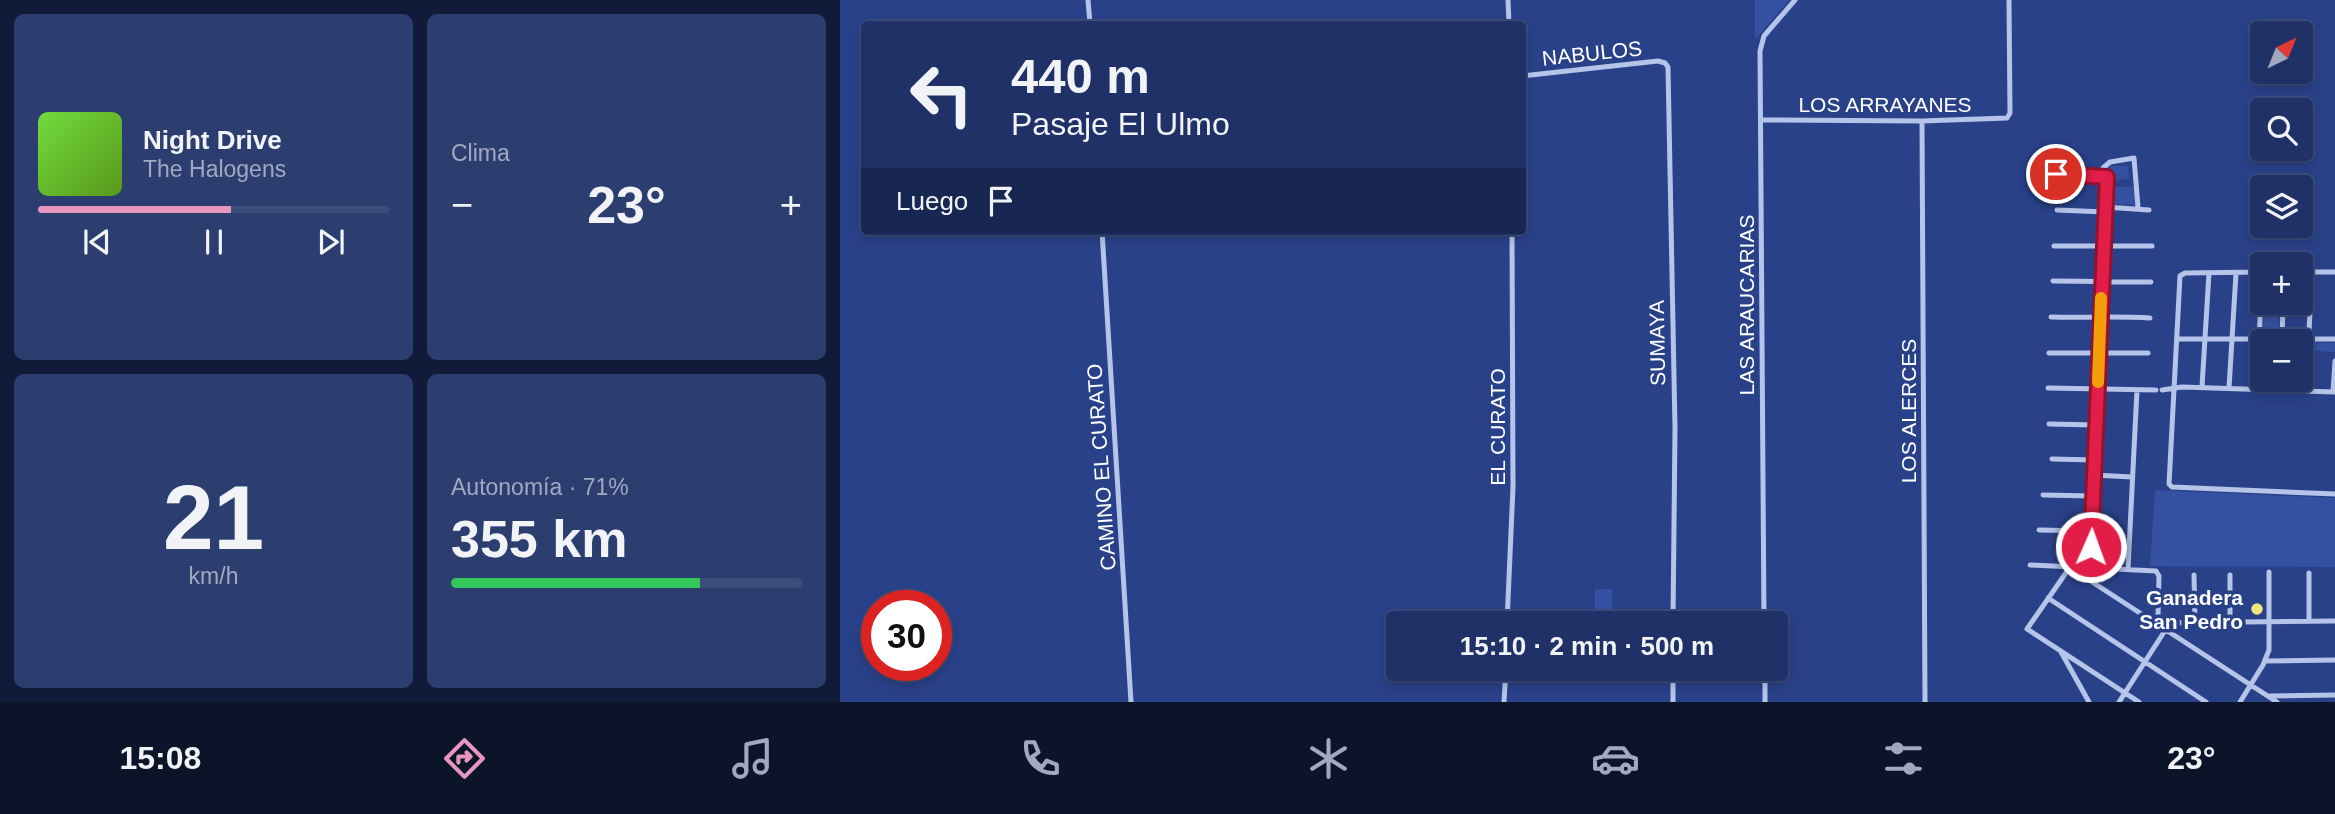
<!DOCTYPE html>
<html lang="es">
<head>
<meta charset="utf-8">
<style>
	body { margin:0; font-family:Helvetica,sans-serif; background:#2c3d70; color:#f1f3f6; height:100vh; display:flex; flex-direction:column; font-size:26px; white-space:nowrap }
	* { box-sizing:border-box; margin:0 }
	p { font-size:23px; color:#a1a9c0 }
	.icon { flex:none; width:38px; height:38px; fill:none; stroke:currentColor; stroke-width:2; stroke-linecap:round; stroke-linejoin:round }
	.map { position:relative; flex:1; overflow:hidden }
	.details { display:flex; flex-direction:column; gap:14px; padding:14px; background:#111b39; width:840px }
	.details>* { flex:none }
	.guide { position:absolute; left:21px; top:21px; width:665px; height:214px; border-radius:7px; box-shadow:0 4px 10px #0003,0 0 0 2px #3c4c7b; background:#1f3167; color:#f1f3f6; overflow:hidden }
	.needle { width:46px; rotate:43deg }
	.buttons { position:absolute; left:1410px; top:21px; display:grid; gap:14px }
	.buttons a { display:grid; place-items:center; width:63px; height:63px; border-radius:7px; background:#1f3167; box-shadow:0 4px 10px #0003,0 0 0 2px #3c4c7b; font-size:35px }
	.speed { position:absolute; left:21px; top:590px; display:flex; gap:14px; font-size:35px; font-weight:700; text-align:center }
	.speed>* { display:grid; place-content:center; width:91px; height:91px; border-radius:50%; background:#1f3167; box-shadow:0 4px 10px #0003,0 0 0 2px #3c4c7b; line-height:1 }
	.speed .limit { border:10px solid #d22; background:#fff; color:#111 }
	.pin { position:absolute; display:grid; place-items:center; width:60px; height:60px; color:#fff; margin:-30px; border:4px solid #fff; border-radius:50%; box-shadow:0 2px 7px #0007 }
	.me { position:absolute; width:77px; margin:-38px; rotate:2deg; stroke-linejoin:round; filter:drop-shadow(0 0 5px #0008) }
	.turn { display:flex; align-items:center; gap:24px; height:147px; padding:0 35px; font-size:32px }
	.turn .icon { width:91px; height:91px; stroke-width:2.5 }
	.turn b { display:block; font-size:49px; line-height:60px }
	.then { display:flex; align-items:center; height:66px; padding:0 35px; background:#0003; gap:14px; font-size:26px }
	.big { font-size:52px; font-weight:700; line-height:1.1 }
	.details .tile { flex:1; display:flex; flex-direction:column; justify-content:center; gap:10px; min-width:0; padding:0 24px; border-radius:10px; background:#2c3d70 }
	.details .dial { align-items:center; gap:0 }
	.dial b { font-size:91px; line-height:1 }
	.song { display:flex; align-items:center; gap:21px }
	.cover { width:84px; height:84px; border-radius:10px; background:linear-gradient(135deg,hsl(100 70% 55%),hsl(90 70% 35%)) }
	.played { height:7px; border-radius:4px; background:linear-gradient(90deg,#e797bd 55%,#3c4c7b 55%) }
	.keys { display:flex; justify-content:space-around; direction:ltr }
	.heat { display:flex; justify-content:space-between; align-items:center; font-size:38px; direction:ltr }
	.charge { height:10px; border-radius:5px; background:linear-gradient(90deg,#34c759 71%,#3c4c7b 0) }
	.details .tiles { flex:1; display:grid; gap:14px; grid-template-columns:repeat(2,1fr) }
	.trip { position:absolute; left:546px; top:611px; width:402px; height:70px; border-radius:7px; background:#1f3167; box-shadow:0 4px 10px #0003,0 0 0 2px #3c4c7b; font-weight:700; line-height:70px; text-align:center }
	.tab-bar { display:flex; height:112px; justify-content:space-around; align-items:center; background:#0c1429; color:#a1a9c0 }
	.tab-bar .icon { width:49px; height:49px }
	.tab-bar .current { color:#e797bd }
	.tab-bar b { font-size:32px; color:#f1f3f6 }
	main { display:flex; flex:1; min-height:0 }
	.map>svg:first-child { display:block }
</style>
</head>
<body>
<main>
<section class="details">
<div class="tiles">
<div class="tile">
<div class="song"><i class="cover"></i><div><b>Night Drive</b><p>The Halogens</p></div></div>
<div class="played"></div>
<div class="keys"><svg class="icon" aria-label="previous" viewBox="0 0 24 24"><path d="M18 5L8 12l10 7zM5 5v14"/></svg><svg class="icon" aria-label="pause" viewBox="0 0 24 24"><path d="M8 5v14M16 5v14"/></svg><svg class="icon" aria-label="next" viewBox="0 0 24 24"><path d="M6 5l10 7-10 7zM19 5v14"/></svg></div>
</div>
<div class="tile"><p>Clima</p>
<div class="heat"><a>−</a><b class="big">23°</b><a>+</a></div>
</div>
<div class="tile dial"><b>21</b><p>km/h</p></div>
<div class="tile"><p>Autonomía · 71%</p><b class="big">355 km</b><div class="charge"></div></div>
</div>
</section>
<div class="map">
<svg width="1495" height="702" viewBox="0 0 1495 702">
	<rect width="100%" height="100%" fill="#294189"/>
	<path fill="#3451a1" d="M915,0h34l-34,40z
		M1270,166h18l1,13 -19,1z
		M1268,187h28v18l-28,-1z
		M1425,303h15l-2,30 -3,3h-10l-3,-3z
		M1461,342l34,1v9l-34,-2z
		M1315,490l180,8v69l-185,-1z
		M755,589h17v25h-17z"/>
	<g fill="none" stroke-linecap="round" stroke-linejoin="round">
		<path stroke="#b6c4e9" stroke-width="5" d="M248,0l2,24
			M668,0l1,24
			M682,76l136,-15 7,2 3,4 7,361 -2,195
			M921,120l161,1 85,-3 3,-5 -1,-113
			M1082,121l3,581
			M1216,174l51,3
			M1265,207l44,3
			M1298,207l-4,-49 -24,4 -7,6 4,9 -17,391 -4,10 191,124
			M1217,210l48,2
			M262,231l29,471
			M1214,246h98
			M1423,272l-78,1 -5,3 -11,208 3,3 163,7
			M1461,272h34
			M1213,281l98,1
			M1211,317c33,1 65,-1 99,1
			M1337,339h158
			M1442,341l1,-38
			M1209,353h99
			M1362,387l7,-114
			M1208,388l108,2
			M1389,388l7,-115
			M1417,389l5,-117
			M1322,390l20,-3 153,5
			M1466,391l6,-119
			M1493,392l2,-31
			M1209,424l47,1
			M1212,459l42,1
			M1254,475l38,2
			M1203,495l50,1
			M1199,530l52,1
			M1190,565l126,6 3,5 -1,40 -2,7 179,-2
			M1230,567l-43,62 112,73
			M1288,569l9,-179
			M1469,573v48
			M1354,575l1,47
			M1390,575v47
			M1208,598l158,104
			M667,623l6,-136 -1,-256
			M924,623l-4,-572 4,-15 31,-36
			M1221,652l28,50
			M1425,661l70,-1
			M925,668v34
			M1429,696l66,-1
			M664,702l2,-34
			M833,702v-34
			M1279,702l47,-73
			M1400,702l23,-37 6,-15v-78"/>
	</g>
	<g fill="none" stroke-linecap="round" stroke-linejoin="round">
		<defs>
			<path id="route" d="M1216,174l51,3 -16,370"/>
		</defs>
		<use href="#route" stroke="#92132f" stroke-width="18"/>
		<use href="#route" stroke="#e11d48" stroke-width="12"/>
		<path stroke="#f59e0b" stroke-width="12" d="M1258,382l3,-84"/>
	</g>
	<circle fill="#f0e47d" stroke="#294189" stroke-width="2.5" cx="1417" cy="609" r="7"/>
	<g text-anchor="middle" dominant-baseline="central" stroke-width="7" stroke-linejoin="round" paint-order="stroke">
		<g font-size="21" fill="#fff" stroke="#294189">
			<text transform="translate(752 53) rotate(-6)">NABULOS</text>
			<text x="1045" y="104">LOS ARRAYANES</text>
			<text transform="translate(906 305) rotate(-90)">LAS ARAUCARIAS</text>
			<text transform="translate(817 343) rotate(-91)">SUMAYA</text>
			<text transform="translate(1068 411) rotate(-90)">LOS ALERCES</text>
			<text transform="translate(657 427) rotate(-90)">EL CURATO</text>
			<text transform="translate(261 467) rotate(-94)">CAMINO EL CURATO</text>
		</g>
		<g font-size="21" font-weight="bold" fill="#fff" stroke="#294189" text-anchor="end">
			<text x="1403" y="597">Ganadera<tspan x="1403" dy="24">San Pedro</tspan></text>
		</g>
	</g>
</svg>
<div class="buttons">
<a><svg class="needle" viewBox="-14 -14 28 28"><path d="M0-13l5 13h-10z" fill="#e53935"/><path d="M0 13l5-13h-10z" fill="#a1a9c0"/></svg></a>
<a><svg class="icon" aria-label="search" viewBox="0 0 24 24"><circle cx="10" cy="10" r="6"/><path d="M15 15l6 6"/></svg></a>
<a><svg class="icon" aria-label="layers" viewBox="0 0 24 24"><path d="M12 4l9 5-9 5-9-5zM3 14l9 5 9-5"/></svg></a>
<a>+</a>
<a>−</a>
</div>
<div class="speed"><div class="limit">30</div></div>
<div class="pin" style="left:1216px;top:174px;background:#d93025"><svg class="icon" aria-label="arrive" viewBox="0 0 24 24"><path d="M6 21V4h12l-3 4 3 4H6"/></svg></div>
<svg class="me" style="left:1251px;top:547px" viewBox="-20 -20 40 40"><circle r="17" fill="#e11d48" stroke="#fff" stroke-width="3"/><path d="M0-11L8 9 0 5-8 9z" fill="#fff"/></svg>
<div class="trip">15:10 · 2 min · 500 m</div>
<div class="guide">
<div class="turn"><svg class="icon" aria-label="left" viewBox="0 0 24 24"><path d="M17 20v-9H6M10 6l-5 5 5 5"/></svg><div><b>440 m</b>Pasaje El Ulmo</div></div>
<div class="then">Luego<svg class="icon" aria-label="arrive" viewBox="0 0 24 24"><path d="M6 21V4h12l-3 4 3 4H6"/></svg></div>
</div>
</div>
</main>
<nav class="tab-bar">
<b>15:08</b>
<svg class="icon current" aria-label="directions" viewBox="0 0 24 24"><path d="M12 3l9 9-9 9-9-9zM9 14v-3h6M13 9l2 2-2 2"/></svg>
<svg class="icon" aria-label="music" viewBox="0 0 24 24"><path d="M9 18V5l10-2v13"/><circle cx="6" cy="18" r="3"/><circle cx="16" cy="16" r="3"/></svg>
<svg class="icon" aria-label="phone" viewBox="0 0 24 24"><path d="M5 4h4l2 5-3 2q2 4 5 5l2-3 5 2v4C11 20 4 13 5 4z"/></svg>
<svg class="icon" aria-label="climate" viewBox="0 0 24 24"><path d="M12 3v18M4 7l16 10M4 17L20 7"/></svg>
<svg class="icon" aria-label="car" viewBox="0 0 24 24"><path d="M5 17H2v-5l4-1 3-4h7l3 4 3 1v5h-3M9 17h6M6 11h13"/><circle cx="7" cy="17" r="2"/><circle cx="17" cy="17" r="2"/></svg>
<svg class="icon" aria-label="filters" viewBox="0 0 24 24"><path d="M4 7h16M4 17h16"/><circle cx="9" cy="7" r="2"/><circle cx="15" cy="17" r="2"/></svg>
<b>23°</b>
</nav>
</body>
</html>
